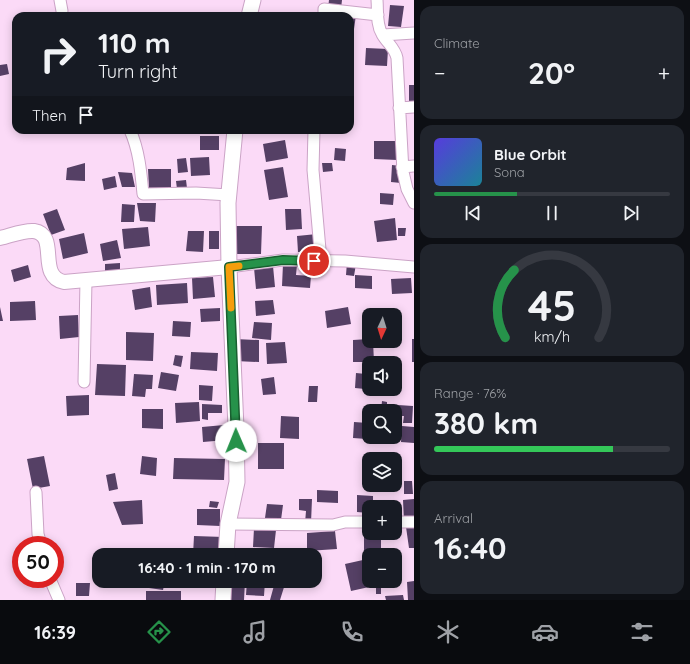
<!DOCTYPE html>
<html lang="en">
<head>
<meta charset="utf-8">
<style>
	body { margin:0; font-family:Quicksand,sans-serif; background:#20242c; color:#f1f3f6; height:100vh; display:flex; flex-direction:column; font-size:15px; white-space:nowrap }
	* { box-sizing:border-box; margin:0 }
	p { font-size:13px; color:#9ea1a6 }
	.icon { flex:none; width:22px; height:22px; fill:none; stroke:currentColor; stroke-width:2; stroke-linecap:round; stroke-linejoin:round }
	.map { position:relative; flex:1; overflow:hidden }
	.details { display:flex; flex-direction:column; gap:6px; padding:6px; background:#0d0f14; width:276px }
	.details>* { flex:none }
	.top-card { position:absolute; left:12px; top:12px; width:342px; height:122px; border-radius:12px; box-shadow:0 2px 10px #0003; background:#171b24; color:#f1f3f6; overflow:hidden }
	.needle { width:26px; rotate:184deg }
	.controls { position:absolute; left:362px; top:308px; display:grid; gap:8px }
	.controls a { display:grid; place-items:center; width:40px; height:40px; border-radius:8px; background:#171b24; box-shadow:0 2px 10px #0003; font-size:20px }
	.speed { position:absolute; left:12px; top:536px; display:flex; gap:8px; font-size:20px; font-weight:700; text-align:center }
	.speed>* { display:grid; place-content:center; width:52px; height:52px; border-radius:50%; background:#171b24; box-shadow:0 2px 10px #0003; line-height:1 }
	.speed .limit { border:6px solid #d22; background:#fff; color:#111 }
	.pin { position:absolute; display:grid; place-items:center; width:34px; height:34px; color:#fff; margin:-17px; border:2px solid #fff; border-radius:50%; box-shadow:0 1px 4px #0007 }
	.me { position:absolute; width:44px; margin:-22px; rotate:359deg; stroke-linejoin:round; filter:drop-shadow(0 0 3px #0008) }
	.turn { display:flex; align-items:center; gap:14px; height:84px; padding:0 20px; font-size:18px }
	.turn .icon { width:52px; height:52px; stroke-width:2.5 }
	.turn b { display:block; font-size:28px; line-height:34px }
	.then { display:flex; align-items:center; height:38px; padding:0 20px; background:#0003; gap:8px; font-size:15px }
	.big { font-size:30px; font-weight:700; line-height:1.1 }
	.details .card { flex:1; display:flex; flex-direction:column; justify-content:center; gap:6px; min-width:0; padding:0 14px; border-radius:12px; background:#20242c }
	.details .dial { align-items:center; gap:0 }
	.dial svg { height:104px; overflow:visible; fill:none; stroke:#363941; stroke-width:7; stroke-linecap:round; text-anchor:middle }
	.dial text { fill:#f1f3f6; stroke:none }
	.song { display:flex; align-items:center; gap:12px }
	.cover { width:48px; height:48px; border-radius:6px; background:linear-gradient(135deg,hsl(250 70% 55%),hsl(190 70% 35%)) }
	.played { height:4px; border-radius:2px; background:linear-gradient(90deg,#26924a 35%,#363941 35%) }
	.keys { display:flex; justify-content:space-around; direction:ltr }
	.heat { display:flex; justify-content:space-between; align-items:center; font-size:22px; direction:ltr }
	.charge { height:6px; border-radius:3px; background:linear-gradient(90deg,#34c759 76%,#363941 0) }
	.trip { position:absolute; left:92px; top:548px; width:230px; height:40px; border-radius:12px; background:#171b24; box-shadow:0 2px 10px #0003; font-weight:700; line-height:40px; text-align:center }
	.menu { display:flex; height:64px; justify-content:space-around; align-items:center; background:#090b0e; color:#9ea1a6 }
	.menu .icon { width:28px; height:28px }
	.menu .active { color:#26924a }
	.menu b { font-size:18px; color:#f1f3f6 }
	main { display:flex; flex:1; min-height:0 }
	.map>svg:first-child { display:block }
</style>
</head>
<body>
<main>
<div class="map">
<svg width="414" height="600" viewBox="0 0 414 600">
	<rect width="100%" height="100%" fill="#fbdaf7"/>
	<path fill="#554065" d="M329,0h13l-1,9 -13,-1z
		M390,5l14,1 -3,21 -13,-1z
		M328,12l28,3 -2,14h-4v-13h-22z
		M350,46h2v22h-2z
		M366,48l22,1 -1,17 -22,-1z
		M7,64l2,10 -9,2v-11z
		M350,84l4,1 -1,11h-3z
		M409,85h5v20h-5z
		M200,136h19v14h-19z
		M285,140l3,18 -22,4 -3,-18z
		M374,141h24l-1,19 -23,-1z
		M335,148l11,1 -1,12 -11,-1z
		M209,157l1,18 -19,1 -1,-18z
		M186,158l2,14 -10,1 -1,-14z
		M85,163v18l-19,-1 1,-12z
		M322,163h10l1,8 -10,1z
		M392,165l9,1v17l-10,-1z
		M283,167l5,30 -19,3 -5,-30z
		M148,169h23v19l-22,1z
		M118,172l14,1 3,14h-13z
		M115,176l2,11 -13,3 -2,-11z
		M186,180l1,8 -10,1 -1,-8z
		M380,193l14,1 -1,11 -13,-1z
		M137,203h19l-1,19 -15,-1z
		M122,204l13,1 -1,17h-13z
		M57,209l8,21 -14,5 -8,-21z
		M285,209h16l1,20 -16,1z
		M395,218l2,22 -20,2 -3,-21z
		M232,226h30l-1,28h-28z
		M148,227l2,19 -26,3 -2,-20z
		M398,228h8l-1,8h-7z
		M188,231h16l-1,21 -17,-1z
		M209,231h10v18h-10z
		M84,233l4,20 -25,6 -4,-20z
		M317,234l1,17 -20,1 -1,-16z
		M117,240l4,18 -18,3 -3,-17z
		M347,262l9,2 -2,12 -8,-1z
		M120,263v8l-15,1v-8z
		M283,264l14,1 -1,10 15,1 -1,12 -28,-2z
		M28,265l3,12 -17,5 -3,-12z
		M273,266l2,21 -19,2 -2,-21z
		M355,275l17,1v13l-17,-1z
		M213,277l2,20 -22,2 -1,-21z
		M411,278l1,15 -20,1 -1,-15z
		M187,283l1,20 -31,2 -1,-20z
		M150,287l2,20 -17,3 -3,-20z
		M273,300l2,14 -19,2 -1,-15z
		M35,301l1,19 -26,1v-19z
		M0,307l3,14h-3z
		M348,307l3,17 -24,4 -2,-17z
		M220,308v13l-19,1 -1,-13z
		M78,315l1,22 -19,2 -1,-23z
		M173,321l18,1 -1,15 -18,-1z
		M254,322l18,1 -1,17 -19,-2z
		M126,332l28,1 -1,28 -27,-1z
		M235,339l24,1v22l-24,-1z
		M369,339v2h4l1,21h-21v-22z
		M412,339h2v23h-2z
		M285,342l2,21 -20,1 -1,-21z
		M191,352l27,1 -1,18 -27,-2z
		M175,355l8,1 -2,11 -8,-2z
		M97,364l29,1 -1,31 -30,-1z
		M161,372l18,3 -3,16 -18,-3z
		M356,373l10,1 -1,15 -10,-1z
		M134,374l19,1 -1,14h-6l-1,8 -13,-1z
		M274,377l2,17 -13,1 -2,-16z
		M199,385l14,1 -1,15 -13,-1z
		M309,386h9l-1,16h-9z
		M89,395v20l-22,1 -1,-20z
		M382,401l5,1v9h-6z
		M199,402l1,19 -24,2 -1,-20z
		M202,404l20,1v8h-14v7l-6,-1z
		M398,405l15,1 -1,17h-9l1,-7h-7z
		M142,409h21v20l-21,-1z
		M281,416l18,1v22l-19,-1z
		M354,422l14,1 -1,16 -14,-1z
		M224,425l2,15 -23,2 -1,-15z
		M395,425h3v6h-3z
		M402,426l12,1v16l-13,-1z
		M376,437h14l1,4 -14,2z
		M258,443h26v26h-26z
		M44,456l6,30 -17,3 -6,-30z
		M142,456l15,2 -1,18 -16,-2z
		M174,458l51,1 -1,21 -51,-1z
		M115,473l3,16 -9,2 -3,-16z
		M404,481h8l1,13h-9z
		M317,490l21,1v12l-21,-1z
		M357,495l16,1v11h-4v6l-12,-1z
		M299,499h13l-1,24h-6l1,-12 -7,-1z
		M414,499v21l-10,1 -1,-21z
		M142,500l1,24 -21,1 -9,-23z
		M210,501l9,1 -2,6 -8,-1z
		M267,504l16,1 -2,15 -16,-2z
		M197,509h23v17l-23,-1z
		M406,527h8v21h-5z
		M254,528l22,2 -2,18 -21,-1z
		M335,531l2,18 -30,2v-18z
		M364,532l17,1v20h-17z
		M194,536l30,1 -1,18h-30z
		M363,560l6,27 -18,4 -6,-27z
		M150,581h15l-2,9 -14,-2z
		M170,581h48l-1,7 -47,-3z
		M229,581h16l-1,19h-16z
		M247,581h18l-1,15 -18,-1z
		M414,581v19h-6l-1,-18z
		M275,582l10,2 -5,16h-10z
		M76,583h14l-1,13h-13z
		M381,584v10h-5v-9z
		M146,591h35v9h-35z
		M403,595l1,5h-18l-1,-4z"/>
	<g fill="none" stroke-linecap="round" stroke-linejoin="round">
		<defs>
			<path id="minor" d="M60,0l2,11
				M377,0c1,11 -1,24 5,34 5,9 13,14 15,24l6,114 4,17 7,14
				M324,16v-7l54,6
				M383,35l31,-2
				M399,108l15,-1
				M130,130c9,20 11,42 13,64l53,-1 33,2
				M314,130l-1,40 8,91
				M402,167l12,-1
				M229,267l54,-7 62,1 69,6
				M84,382l2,-102
				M36,492l2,42 3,11
				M395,522h19
				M228,524l105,1 12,-3h24
				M50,579l9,21"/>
			<path id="tertiary" d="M0,238c10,-2 23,-8 34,-7 26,4 2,45 30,51l165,-15"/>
			<path id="secondary" d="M249,16l4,-16
				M226,555l2,-31 9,-42 -1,-54 -7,-161 -1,-64 7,-73
				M223,600l1,-19"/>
		</defs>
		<use href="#minor" stroke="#cba3c6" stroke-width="13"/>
		<use href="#tertiary" stroke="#cba3c6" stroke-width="16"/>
		<use href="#secondary" stroke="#cba3c6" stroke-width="17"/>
		<use href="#minor" stroke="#fff" stroke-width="11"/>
		<use href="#tertiary" stroke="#fff" stroke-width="14"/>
		<use href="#secondary" stroke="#fff" stroke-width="15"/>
	</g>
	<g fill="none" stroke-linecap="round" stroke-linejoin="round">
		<defs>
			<path id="route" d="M236,441l-7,-174 54,-7 31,1"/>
		</defs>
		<use href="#route" stroke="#195f30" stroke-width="10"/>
		<use href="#route" stroke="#26924a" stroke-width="7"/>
		<path stroke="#f59e0b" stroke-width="7" d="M231,308l-2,-41 10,-1"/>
	</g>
</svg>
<div class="controls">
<a><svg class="needle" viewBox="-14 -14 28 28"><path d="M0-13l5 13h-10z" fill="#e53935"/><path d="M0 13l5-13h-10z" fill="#9ea1a6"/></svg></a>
<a><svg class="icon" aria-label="sound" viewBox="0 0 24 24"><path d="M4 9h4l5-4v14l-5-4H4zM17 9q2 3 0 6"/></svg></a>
<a><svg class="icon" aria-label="search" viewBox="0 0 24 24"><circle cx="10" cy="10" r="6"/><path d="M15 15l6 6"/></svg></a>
<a><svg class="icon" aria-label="layers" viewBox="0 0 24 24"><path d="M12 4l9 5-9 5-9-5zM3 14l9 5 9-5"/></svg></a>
<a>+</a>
<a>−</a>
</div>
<div class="speed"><div class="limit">50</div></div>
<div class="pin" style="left:314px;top:261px;background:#d93025"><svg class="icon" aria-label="arrive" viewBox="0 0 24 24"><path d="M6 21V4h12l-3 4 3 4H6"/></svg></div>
<svg class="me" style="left:236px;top:441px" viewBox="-20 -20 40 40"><circle r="19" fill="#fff"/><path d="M0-13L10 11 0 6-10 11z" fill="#26924a"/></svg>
<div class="trip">16:40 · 1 min · 170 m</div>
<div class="top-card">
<div class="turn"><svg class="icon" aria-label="right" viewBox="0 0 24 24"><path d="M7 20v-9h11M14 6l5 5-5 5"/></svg><div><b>110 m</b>Turn right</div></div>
<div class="then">Then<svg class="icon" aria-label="arrive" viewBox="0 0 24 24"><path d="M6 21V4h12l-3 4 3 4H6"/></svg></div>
</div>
</div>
<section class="details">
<div class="card"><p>Climate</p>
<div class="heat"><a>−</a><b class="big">20°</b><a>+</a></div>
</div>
<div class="card">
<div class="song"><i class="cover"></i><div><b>Blue Orbit</b><p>Sona</p></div></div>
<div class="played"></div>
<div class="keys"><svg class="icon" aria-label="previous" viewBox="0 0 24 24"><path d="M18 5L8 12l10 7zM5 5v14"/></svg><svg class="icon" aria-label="pause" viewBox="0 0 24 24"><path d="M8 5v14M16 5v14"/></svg><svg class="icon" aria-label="next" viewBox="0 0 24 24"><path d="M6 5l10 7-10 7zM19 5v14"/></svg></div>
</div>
<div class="card dial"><svg viewBox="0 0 100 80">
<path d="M14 69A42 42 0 1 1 86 69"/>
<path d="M14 69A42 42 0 0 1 21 17" stroke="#26924a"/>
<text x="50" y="56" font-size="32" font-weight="700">45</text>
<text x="50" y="72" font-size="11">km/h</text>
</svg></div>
<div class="card"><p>Range · 76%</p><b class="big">380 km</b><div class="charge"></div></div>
<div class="card"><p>Arrival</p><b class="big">16:40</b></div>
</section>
</main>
<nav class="menu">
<b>16:39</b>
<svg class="icon active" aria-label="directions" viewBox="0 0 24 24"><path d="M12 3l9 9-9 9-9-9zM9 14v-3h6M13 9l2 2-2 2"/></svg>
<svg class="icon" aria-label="music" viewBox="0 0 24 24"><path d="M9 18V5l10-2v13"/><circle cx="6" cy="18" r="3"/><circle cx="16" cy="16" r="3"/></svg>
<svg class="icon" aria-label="phone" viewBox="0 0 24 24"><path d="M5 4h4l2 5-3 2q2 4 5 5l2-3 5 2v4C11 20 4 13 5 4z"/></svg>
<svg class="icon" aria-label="climate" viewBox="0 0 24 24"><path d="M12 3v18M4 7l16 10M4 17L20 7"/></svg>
<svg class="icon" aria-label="car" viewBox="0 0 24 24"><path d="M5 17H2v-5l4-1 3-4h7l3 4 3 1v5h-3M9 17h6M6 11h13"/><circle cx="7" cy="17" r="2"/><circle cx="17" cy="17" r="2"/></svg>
<svg class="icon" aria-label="filters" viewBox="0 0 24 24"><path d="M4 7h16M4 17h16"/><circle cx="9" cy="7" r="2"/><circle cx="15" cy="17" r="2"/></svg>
</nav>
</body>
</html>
